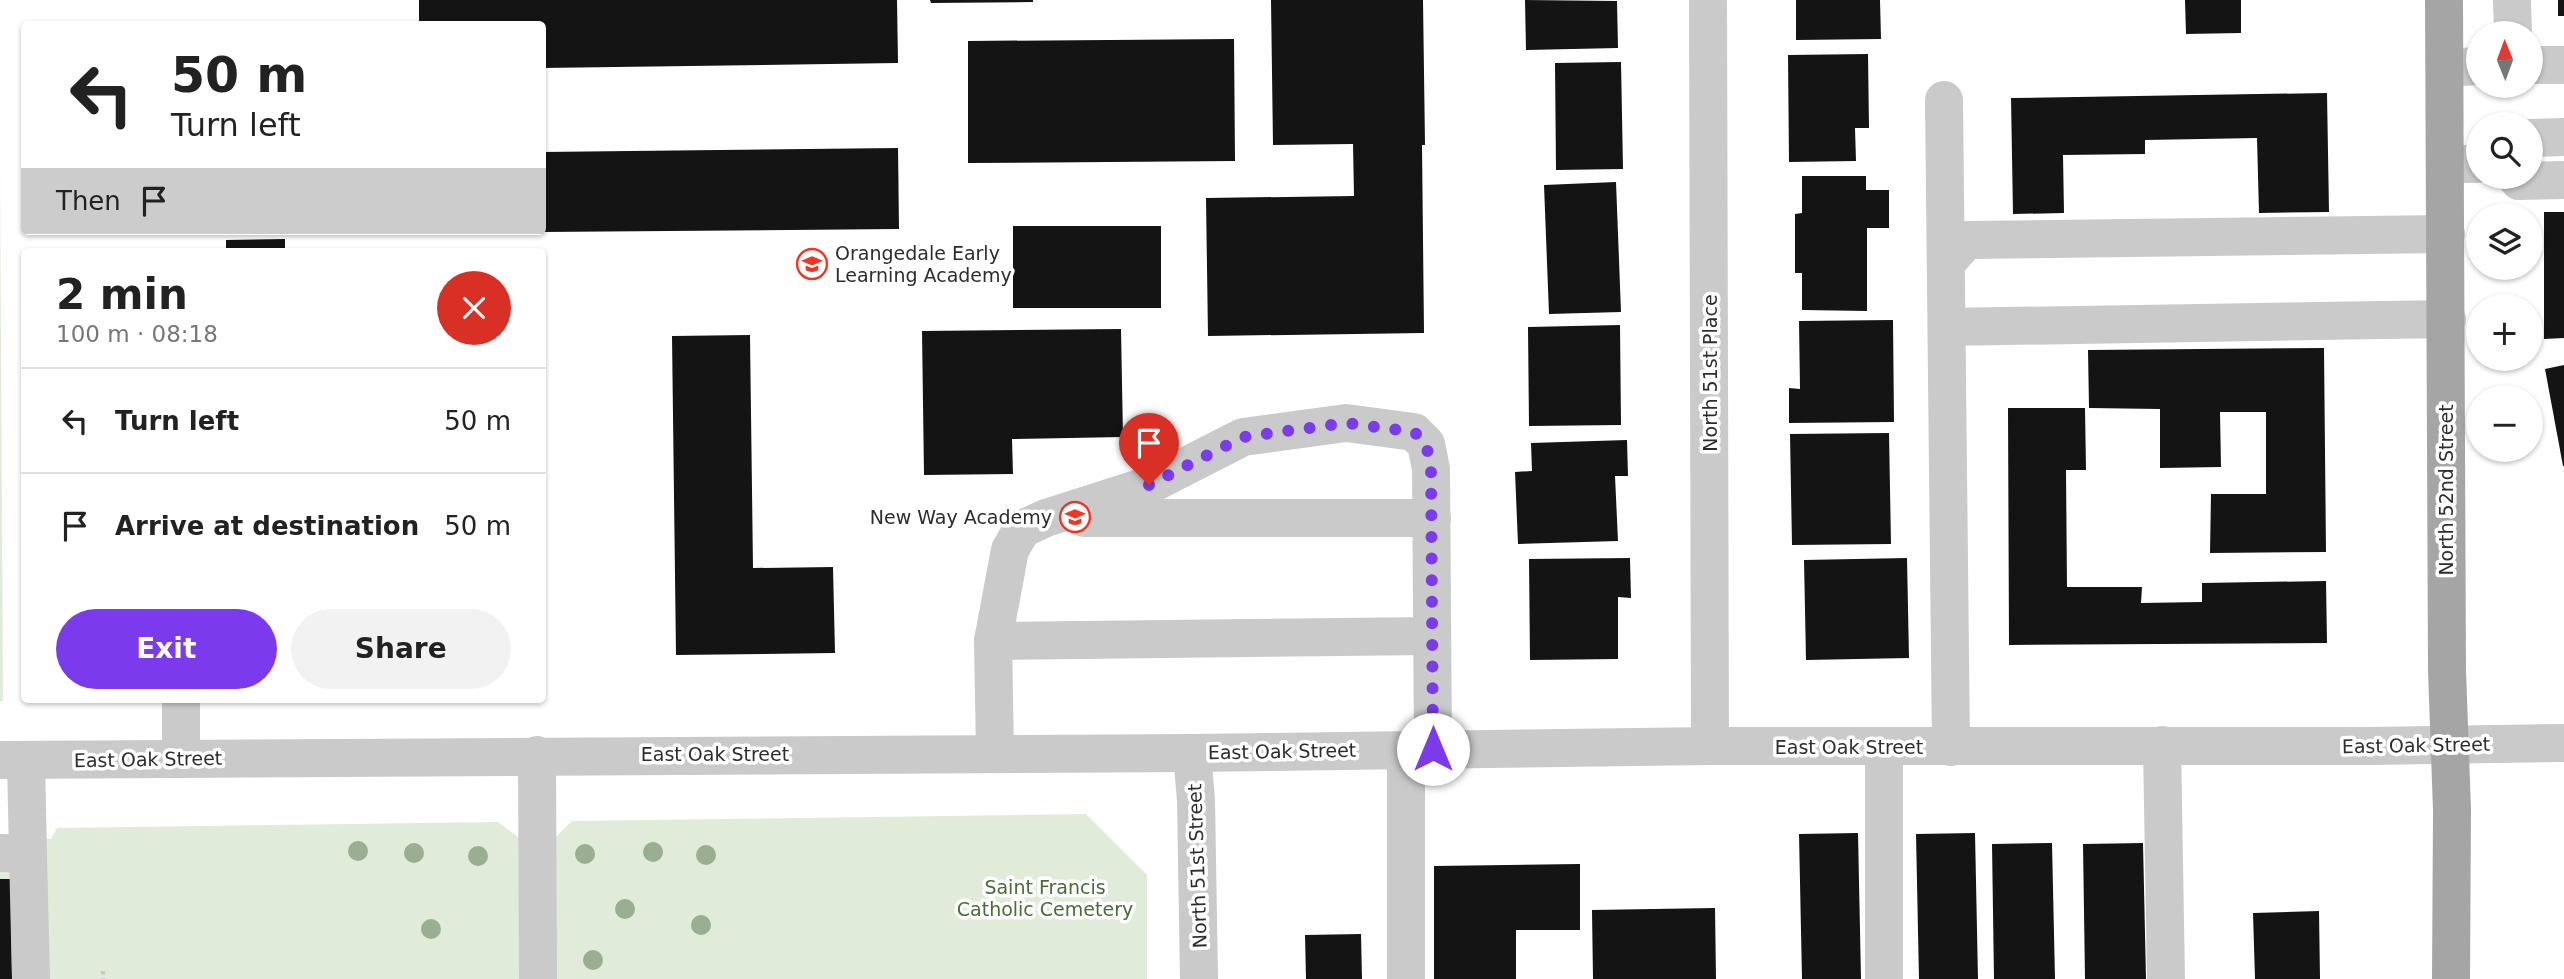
<!DOCTYPE html>
<meta charset="utf-8">
<style>
:root{--surface:#fff;--page:#f2f2f2;--text:#222;--muted:#767676;--line:#e0e0e0;--accent:#7c3aed}
body{margin:0;font-family:"DejaVu Sans",sans-serif;background:var(--page);color:var(--text);height:100vh;display:flex;flex-direction:column;font-size:26px;white-space:nowrap}
*{box-sizing:border-box;margin:0}
p{font-size:23px;color:var(--muted)}
.icon{flex:none;width:38px;height:38px;fill:none;stroke:currentColor;stroke-width:2;stroke-linecap:round;stroke-linejoin:round}
.map{position:relative;flex:1;overflow:hidden}
.side{position:absolute;left:21px;top:248px;width:525px;height:455px;display:flex;flex-direction:column;background:var(--surface);border-radius:7px;box-shadow:0 2px 5px #0004}
.side>*{flex:none}
.hud{position:absolute;left:21px;top:21px;width:525px;height:214px;border-radius:7px;box-shadow:0 2px 5px #0004;background:#fff;color:var(--text);overflow:hidden}
.needle{width:46px;rotate:359deg}
.controls{position:absolute;left:2466px;top:21px;display:grid;gap:14px}
.controls a{display:grid;place-items:center;width:77px;height:77px;border-radius:50%;background:var(--surface);box-shadow:0 2px 5px #0004;font-size:35px}
.pin{position:absolute;display:grid;place-items:center;width:60px;height:60px;color:#fff;margin:-72px -30px;border-radius:50% 50% 50% 0;rotate:-45deg;box-shadow:0 0 7px #0007}
.pin .icon{rotate:45deg}
.me{position:absolute;width:77px;margin:-38px;rotate:0deg;stroke-linejoin:round;filter:drop-shadow(0 0 5px #0008)}
.turn{display:flex;align-items:center;gap:24px;height:147px;padding:0 35px;font-size:32px}
.turn .icon{width:91px;height:91px;stroke-width:2.5}
.turn b{display:block;font-size:49px;line-height:60px}
.then{display:flex;align-items:center;height:66px;padding:0 35px;background:#0003;gap:14px;font-size:26px}
.round{display:grid;place-items:center;flex:none;width:74px;height:74px;border-radius:37px;background:var(--page)}
.head{display:flex;align-items:center;justify-content:space-between;height:119px;padding:0 35px}
h1{font-size:42px;font-weight:700;line-height:52px}
.primary-button{display:flex;gap:14px;margin-top:auto;padding:14px 35px}
.primary-button a{flex:1;height:80px;border-radius:42px;background:var(--accent);color:#fff;font-size:28px;font-weight:700;line-height:80px;text-align:center}
.primary-button a+a{background:var(--page);color:var(--text)}
ul{padding:0;list-style:none}
li{display:flex;align-items:center;gap:21px;height:105px;padding:0 35px;border-top:2px solid var(--line)}
li div{flex:1}
li b{display:block;font-size:26px}
li em{font-style:normal}
.map>svg:first-child{display:block}
.green{fill:#e0ecd9}
.building{fill:#141414}
.lines{fill:none;stroke-linecap:round;stroke-linejoin:round}
.path{stroke:#cacaca;stroke-width:4.5;stroke-dasharray:3.5 3.5;stroke-linecap:butt}
.minor{stroke:#cacaca;stroke-width:38}
.major{stroke:#a5a5a5;stroke-width:38}
.tree{fill:#9aae91}
.route{stroke:#7c3aed;stroke-width:12;stroke-dasharray:0 21.6}
.labels{text-anchor:middle;stroke-width:7;stroke-linejoin:round;paint-order:stroke}
.poi-label{font-size:19px;fill:#2d2d2d;stroke:#fff;text-anchor:start}
.street-label{font-size:19px;fill:#2d2d2d;stroke:#fff}
.park-label{font-size:19px;fill:#476c37;stroke:#fff}
</style>
<div class="map">
<svg width="2564" height="979" viewBox="0 0 2564 979">
<rect width="100%" height="100%" fill="#fff"/>
<g class="green">
<path d="M0,163L3,701H0Z"/>
<path d="M1086,814L1147,875V979H0V839H51L57,828L498,822L518,837L555,838L572,821Z"/>
</g>
<g class="building">
<path d="M419,0H897L898,63L542,68V24H419Z"/>
<path d="M930,0H1033V2L931,3Z"/>
<path d="M1271,0H1423L1425,145H1422L1424,333L1208,336L1206,198L1354,196L1353,144L1273,145Z"/>
<path d="M1525,0L1617,1L1618,48L1526,50Z"/>
<path d="M1796,0H1880L1881,39L1796,40Z"/>
<path d="M2185,0H2241V33L2186,34Z"/>
<rect x="2558" y="0" width="6" height="16"/>
<path d="M1234,39L1235,161L968,163V41Z"/>
<path d="M1868,54L1869,128H1855L1856,161L1789,162L1788,55Z"/>
<path d="M1621,62L1623,169L1556,170L1555,63Z"/>
<path d="M2327,93L2329,212L2259,213L2257,138L2145,140V154L2063,155L2064,213L2013,214L2011,98Z"/>
<path d="M898,148L899,229L542,232V152Z"/>
<path d="M1802,176H1866V190H1889V228H1867V311L1802,310V273H1795V214L1802,213Z"/>
<path d="M1616,182L1621,312L1549,314L1544,185Z"/>
<path d="M2544,212H2564V338L2544,339Z"/>
<rect x="1013" y="226" width="148" height="82"/>
<path d="M285,239V252H226V240Z"/>
<path d="M1893,320L1894,422L1789,423V388L1800,389L1799,321Z"/>
<path d="M1620,325L1621,425L1529,426L1528,327Z"/>
<path d="M1121,329L1123,437L1012,439L1013,474L924,475L922,331Z"/>
<path d="M750,335L753,568L833,567L835,653L676,655L672,336Z"/>
<path d="M2324,348L2326,552L2210,553L2211,494H2266V412H2220L2221,467L2160,468V409L2089,408L2088,350Z"/>
<path d="M2564,365V466H2563L2545,369Z"/>
<path d="M2008,408H2085L2086,470H2066L2067,587H2142L2141,603L2202,602V583L2326,581L2327,643L2009,645Z"/>
<path d="M1889,433L1891,544L1792,545L1790,434Z"/>
<path d="M1627,440L1628,476H1615L1618,541L1518,544L1515,472L1532,471L1531,443Z"/>
<path d="M1630,558L1631,598L1618,597V659L1530,660L1529,559Z"/>
<path d="M1907,558L1909,658L1806,660L1804,560Z"/>
<path d="M1858,833L1861,979H1802L1799,834Z"/>
<path d="M1975,833L1978,979H1919L1916,834Z"/>
<path d="M2052,843L2055,979H1994L1992,844Z"/>
<path d="M2143,843L2146,979H2085L2083,844Z"/>
<path d="M1580,864V930H1516V979H1434V866Z"/>
<path d="M0,879H11L12,979H0Z"/>
<path d="M1715,908L1716,979H1593L1592,910Z"/>
<path d="M2319,911L2320,979H2255L2253,913Z"/>
<path d="M1361,934L1362,979H1306L1305,935Z"/>
</g>
<g class="lines">
<path class="path" d="M103,971V979"/>
<g class="minor">
<path d="M1708,0L1710,746"/>
<path d="M2512,0L2513,33"/>
<path d="M2530,65H2564"/>
<path d="M2445,68L2478,66"/>
<path d="M1944,100L1951,747"/>
<path d="M2530,138L2564,137"/>
<path d="M2445,164H2478"/>
<path d="M2516,177L2519,181L2564,180"/>
<path d="M1946,263L1967,240L2446,234"/>
<path d="M1947,327L2447,319"/>
<path d="M1084,518H1432"/>
<path d="M993,641L1432,636"/>
<path d="M2162,745L2166,979"/>
<path d="M1884,747V979"/>
<path d="M1406,750V979"/>
<path d="M995,753L993,641L1010,550L1022,529L1046,518L1149,485L1243,437L1346,423L1414,432L1426,444L1431,469L1433,749"/>
<path d="M1192,753L1196,800L1199,979"/>
<path d="M537,755L538,979"/>
<path d="M181,759V700"/>
<path d="M0,760L1192,753L1710,746H2369L2564,743"/>
<path d="M26,760L28,854"/>
<path d="M0,853L28,854L31,979"/>
</g>
<path class="major" d="M2444,0L2447,670L2452,810L2451,979"/>
</g>
<g class="tree">
<circle cx="358" cy="851" r="10"/>
<circle cx="653" cy="852" r="10"/>
<circle cx="414" cy="853" r="10"/>
<circle cx="585" cy="854" r="10"/>
<circle cx="706" cy="855" r="10"/>
<circle cx="478" cy="856" r="10"/>
<circle cx="625" cy="909" r="10"/>
<circle cx="701" cy="925" r="10"/>
<circle cx="431" cy="929" r="10"/>
<circle cx="593" cy="960" r="10"/>
</g>
<g class="lines">
<path class="route" d="M1149,485L1243,437L1346,423L1414,432L1426,443L1431,469L1433,749"/>
</g>
<defs>
<g id="school-ring" transform="scale(1.575)"><circle r="9.5" fill="#fff" stroke="#f23421" stroke-width="1.5"/><path d="M0-5L7-2L0 1L-7-2ZM-4 1L0 2.5L4 1V4Q0 6-4 4Z" fill="#f23421"/></g>
</defs>
<g fill-rule="evenodd">
<use href="#school-ring" x="812" y="264"/>
<use href="#school-ring" x="1075" y="517"/>
</g>
<g class="labels">
<g class="poi-label">
<text x="835" y="260">Orangedale Early<tspan x="835" dy="22">Learning Academy</tspan></text>
<text x="1052" y="524" text-anchor="end">New Way Academy</text>
</g>
<g class="street-label">
<text transform="translate(1710 373) rotate(-90)" y="7">North 51st Place</text>
<text transform="translate(2446 490) rotate(-90)" y="7">North 52nd Street</text>
<text transform="translate(2416 745) rotate(-1)" y="7">East Oak Street</text>
<text x="1849" y="754">East Oak Street</text>
<text transform="translate(1282 751) rotate(-1)" y="7">East Oak Street</text>
<text x="715" y="761">East Oak Street</text>
<text transform="translate(148 759) rotate(-1)" y="7">East Oak Street</text>
<text transform="translate(1197 866) rotate(-92)" y="7">North 51st Street</text>
</g>
<g class="park-label">
<text x="1045" y="894">Saint Francis<tspan x="1045" dy="22">Catholic Cemetery</tspan></text>
</g>
</g>
</svg>
<div class="controls">
<a><svg class="needle" viewBox="-14 -14 28 28"><path d="M0-13l5 13h-10z" fill="#e53935"/><path d="M0 13l5-13h-10z" fill="#767676"/></svg></a>
<a><svg class="icon" aria-label="search" viewBox="0 0 24 24"><circle cx="10" cy="10" r="6"/><path d="M15 15l6 6"/></svg></a>
<a><svg class="icon" aria-label="layers" viewBox="0 0 24 24"><path d="M12 4l9 5-9 5-9-5zM3 14l9 5 9-5"/></svg></a>
<a>+</a>
<a>−</a>
</div>
<div class="pin" style="left:1149px;top:485px;background:#d93025"><svg class="icon" aria-label="arrive" viewBox="0 0 24 24"><path d="M6 21V4h12l-3 4 3 4H6"/></svg></div>
<svg class="me" style="left:1433px;top:749px" viewBox="-20 -20 40 40"><circle r="19" fill="#fff"/><path d="M0-13L10 11 0 6-10 11z" fill="#7c3aed"/></svg>
<div class="hud">
<div class="turn"><svg class="icon" aria-label="left" viewBox="0 0 24 24"><path d="M17 20v-9H6M10 6l-5 5 5 5"/></svg><div><b>50 m</b>Turn left</div></div>
<div class="then">Then<svg class="icon" aria-label="arrive" viewBox="0 0 24 24"><path d="M6 21V4h12l-3 4 3 4H6"/></svg></div>
</div>
<section class="side">
<div class="head"><div><h1>2 min</h1><p>100 m · 08:18</p></div><a class="round" style="background:#d93025;color:#fff"><svg class="icon" aria-label="close" viewBox="0 0 24 24"><path d="M6 6l12 12M18 6L6 18"/></svg></a></div>
<ul>
<li><svg class="icon" aria-label="left" viewBox="0 0 24 24"><path d="M17 20v-9H6M10 6l-5 5 5 5"/></svg><div><b>Turn left</b></div><em>50 m</em></li>
<li><svg class="icon" aria-label="arrive" viewBox="0 0 24 24"><path d="M6 21V4h12l-3 4 3 4H6"/></svg><div><b>Arrive at destination</b></div><em>50 m</em></li>
</ul>
<div class="primary-button"><a>Exit</a><a>Share</a></div>
</section>
</div>
